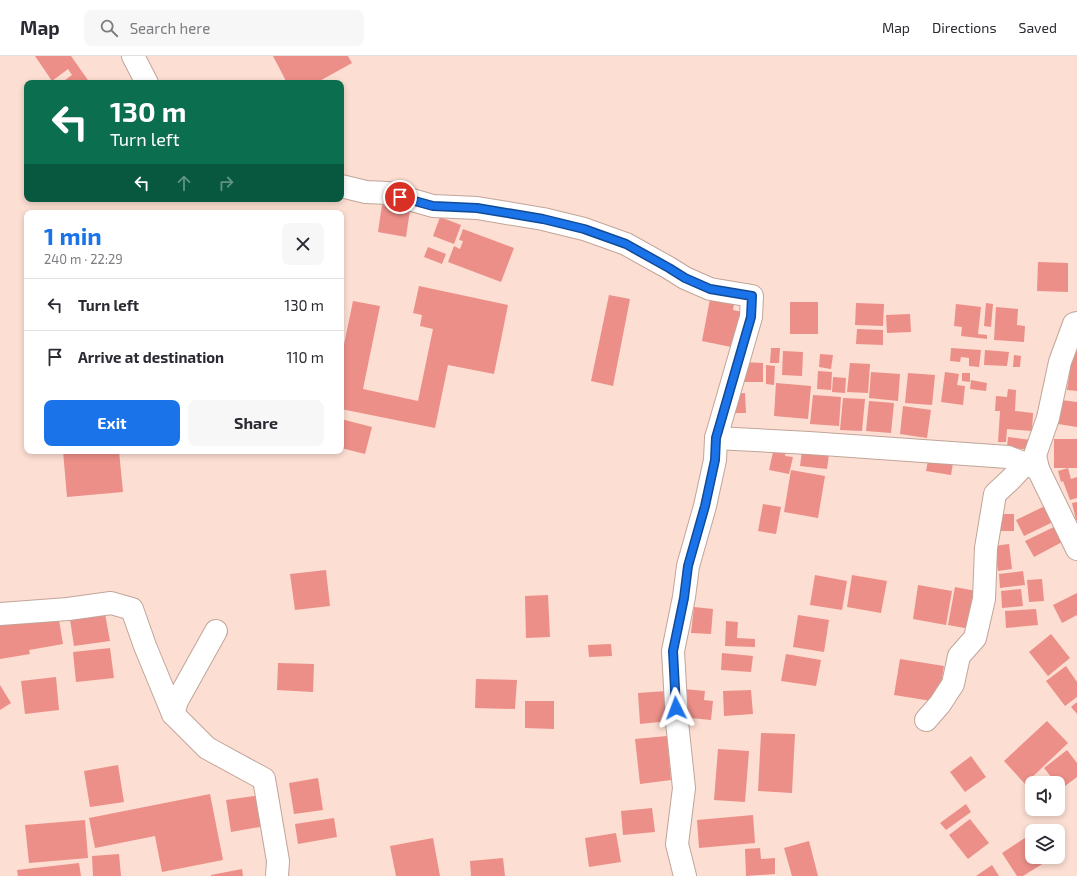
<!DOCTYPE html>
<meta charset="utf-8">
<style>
:root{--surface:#fff;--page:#f7f7f7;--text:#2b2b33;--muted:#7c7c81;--line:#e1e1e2;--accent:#1a73e8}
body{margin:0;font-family:"Exo 2",sans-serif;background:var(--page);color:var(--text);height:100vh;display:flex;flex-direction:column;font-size:15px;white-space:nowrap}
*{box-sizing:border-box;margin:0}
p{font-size:13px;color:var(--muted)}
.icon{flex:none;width:22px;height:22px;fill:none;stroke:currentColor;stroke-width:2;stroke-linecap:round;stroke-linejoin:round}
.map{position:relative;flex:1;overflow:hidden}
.side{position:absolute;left:24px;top:154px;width:320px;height:244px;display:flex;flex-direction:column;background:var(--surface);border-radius:8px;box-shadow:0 2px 6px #0003}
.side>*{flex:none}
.top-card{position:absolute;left:24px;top:24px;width:320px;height:122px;border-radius:8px;box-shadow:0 2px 6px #0003;background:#0b6e4f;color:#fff;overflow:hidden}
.tools{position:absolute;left:1025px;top:720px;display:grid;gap:8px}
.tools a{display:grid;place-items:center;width:40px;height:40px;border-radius:8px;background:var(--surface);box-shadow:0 2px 6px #0003;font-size:20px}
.pin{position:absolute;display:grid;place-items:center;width:34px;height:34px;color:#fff;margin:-17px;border:2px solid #fff;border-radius:50%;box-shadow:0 1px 4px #0007}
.me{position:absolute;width:44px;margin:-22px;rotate:357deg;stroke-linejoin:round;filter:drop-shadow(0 0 3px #0008)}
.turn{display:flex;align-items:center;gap:14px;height:84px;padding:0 20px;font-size:18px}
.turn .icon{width:52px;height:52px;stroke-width:2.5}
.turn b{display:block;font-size:28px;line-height:34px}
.lanes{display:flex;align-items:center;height:38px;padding:0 20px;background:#0003;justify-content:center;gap:20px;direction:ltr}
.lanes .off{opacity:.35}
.round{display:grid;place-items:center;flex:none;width:42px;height:42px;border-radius:8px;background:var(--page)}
.overview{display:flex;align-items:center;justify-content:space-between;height:68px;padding:0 20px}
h1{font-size:24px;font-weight:700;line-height:30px;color:var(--accent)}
.primary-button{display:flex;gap:8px;margin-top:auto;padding:8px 20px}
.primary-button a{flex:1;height:46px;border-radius:8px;background:var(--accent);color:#fff;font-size:16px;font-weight:700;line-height:46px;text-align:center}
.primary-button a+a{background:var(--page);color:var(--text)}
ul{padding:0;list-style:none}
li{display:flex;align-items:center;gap:12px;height:52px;padding:0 20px;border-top:1px solid var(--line)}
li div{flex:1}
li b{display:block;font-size:15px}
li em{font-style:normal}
header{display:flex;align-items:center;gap:24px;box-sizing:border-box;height:56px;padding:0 20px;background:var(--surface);border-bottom:1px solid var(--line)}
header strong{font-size:19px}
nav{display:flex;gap:22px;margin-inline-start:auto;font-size:14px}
.search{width:280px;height:36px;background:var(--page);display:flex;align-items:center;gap:10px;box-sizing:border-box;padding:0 14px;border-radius:8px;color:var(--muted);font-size:15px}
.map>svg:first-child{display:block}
.building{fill:#ec8f88}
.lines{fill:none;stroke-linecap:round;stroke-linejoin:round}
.minor-casing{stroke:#c1a599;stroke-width:24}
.minor{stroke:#fff;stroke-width:22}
.route-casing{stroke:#114b97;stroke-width:10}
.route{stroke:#1a73e8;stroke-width:7}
</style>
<header>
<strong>Map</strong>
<div class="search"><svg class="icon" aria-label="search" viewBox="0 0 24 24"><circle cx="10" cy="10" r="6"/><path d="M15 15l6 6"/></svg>Search here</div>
<nav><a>Map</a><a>Directions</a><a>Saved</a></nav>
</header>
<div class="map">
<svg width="1077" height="820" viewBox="0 0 1077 820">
<rect width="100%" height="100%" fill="#fcded2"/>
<g class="building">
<path d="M35,0H71L90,27H61L72,19L68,13L52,25Z"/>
<path d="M273,0H348L352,7L316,27H287Z"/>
<path d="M382,149L410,154L406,181L378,176Z"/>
<path d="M440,161L461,169L454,188L433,180Z"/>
<path d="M463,173L514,192L501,226L448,206L454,190L460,193L463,185L459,184Z"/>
<path d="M428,191L446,198L442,208L424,201Z"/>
<path d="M1038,206L1068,207V236L1037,235Z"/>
<path d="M419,230L508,249L494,318L448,309L435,372L341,353V303L353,245L380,250L363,333L418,345L433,273L420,270L422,259L413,257Z"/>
<path d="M609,239L630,243L613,330L591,325Z"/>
<path d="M710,243L734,248L733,254L743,256L736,292L702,285Z"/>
<rect x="790" y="246" width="28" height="32"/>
<path d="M856,247L884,248L883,270L855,269Z"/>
<path d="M986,247L993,248L991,271L984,270Z"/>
<path d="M956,248L981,251L978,278L987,279V283L961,280L962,271L954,270Z"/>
<path d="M996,251L1018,253L1017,269L1025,270L1024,286L994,284Z"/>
<path d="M910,258L911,276L887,277L886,259Z"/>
<path d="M857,273L883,274V289L856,288Z"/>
<path d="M1075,281H1077V335L1067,334Z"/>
<path d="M771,292H780L779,307H770Z"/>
<path d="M951,292L981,294L979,311L969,310V302L961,301L960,306L950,305Z"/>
<path d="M985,294L1009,296L1007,310L984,309Z"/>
<path d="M783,295L803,296L802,320L782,319Z"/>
<path d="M820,298L833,299L831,313L819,311Z"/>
<path d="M1014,299L1021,300L1020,311H1013Z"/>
<path d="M742,306L763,307V326H742Z"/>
<path d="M850,307L870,308L868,337L847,336Z"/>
<path d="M766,309L775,310L774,329L766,328Z"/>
<path d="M818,315L832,316L831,334L817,333Z"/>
<path d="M871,316L900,318L898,345L869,342Z"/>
<path d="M945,316L959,318L957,329L965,330L963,349L941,346Z"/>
<path d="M908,317L935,319L932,349L905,347Z"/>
<path d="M962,317H970V326L962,325Z"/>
<path d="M833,321L846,322L845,337L832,336Z"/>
<path d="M971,324L987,327L986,335L970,333Z"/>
<path d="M776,327L811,330L808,363L774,360Z"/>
<path d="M1008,333L1016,334L1015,355L1033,357L1032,375L1007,373L1006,386H998L1000,355H995L996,340L1007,341Z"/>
<path d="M745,337L746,357H734L733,338Z"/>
<path d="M813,339L841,341L839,370L810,368Z"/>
<path d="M843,342L865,343L862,375L840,374Z"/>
<path d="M1061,344L1077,346V371L1058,368Z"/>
<path d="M869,345L894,347L891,377L866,375Z"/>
<path d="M903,350L931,354L927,382L900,378Z"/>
<path d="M341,363L372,371L365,398L341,392Z"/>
<path d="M1008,381L1031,384L1030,394L1007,391Z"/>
<rect x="1054" y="383" width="23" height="29"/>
<path d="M775,387L787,390L785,400L793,401L789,418L769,414Z"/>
<path d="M803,387L830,391L827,413L800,410Z"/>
<path d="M63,395H119L123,436L67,441Z"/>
<path d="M928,404L953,407L951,419L926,415Z"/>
<path d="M1068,412L1071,423L1077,421V442L1070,444L1063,425L1061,426L1058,415Z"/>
<path d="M791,414L825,420L818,462L784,456Z"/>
<path d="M1077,446V464H1076L1072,447Z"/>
<path d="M763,448L781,451L776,478L758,475Z"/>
<path d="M1045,450L1053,466L1024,480L1016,464Z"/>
<rect x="999" y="458" width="15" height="17"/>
<path d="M1056,470L1064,485L1034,501L1025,485Z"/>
<path d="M1009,488L1012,513L998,515L994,490Z"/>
<path d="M326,514L330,550L295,554L290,518Z"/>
<path d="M1023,515L1025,529L1000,532L999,518Z"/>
<path d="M815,519L847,525L842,554L810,549Z"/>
<path d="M852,519L887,525L881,557L847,551Z"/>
<path d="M1042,523L1044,545L1029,546L1027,524Z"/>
<path d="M918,529L952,535L946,569L913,563Z"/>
<path d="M955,531L976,535L970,573L948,569Z"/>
<path d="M1021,533L1023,550L1002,552L1001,535Z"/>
<path d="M1077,537V559L1062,567L1053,549Z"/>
<path d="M548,539L550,581L526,582L525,540Z"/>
<path d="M694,551L713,553L711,578L691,577Z"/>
<path d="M104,552L110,585L74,590L69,557Z"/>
<path d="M1036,553L1038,569L1006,572L1005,555Z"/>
<path d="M58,558L63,588L29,594L30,598L0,603V567Z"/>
<path d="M798,559L829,564L824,596L793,591Z"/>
<path d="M726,565L738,566L737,582L755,583V591L725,590Z"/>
<path d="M1051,578L1070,602L1048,620L1029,596Z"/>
<path d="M611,588L612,600L589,601L588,589Z"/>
<path d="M110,592L114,622L76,626L73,596Z"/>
<path d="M722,597L753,600L751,616L721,614Z"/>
<path d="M786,598L821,604L816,630L781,625Z"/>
<path d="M900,603L944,610L938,646L894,639Z"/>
<path d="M278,607L314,608L313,636L277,634Z"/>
<path d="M1066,610L1077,626V641L1065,650L1046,625Z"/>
<path d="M56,621L59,654L25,658L21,625Z"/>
<path d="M476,623L517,624L515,653L475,652Z"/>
<path d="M0,629L11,647L0,654Z"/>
<path d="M684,633L705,635L704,644L713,645L711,664L681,661Z"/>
<path d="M751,634L753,658L724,660L723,635Z"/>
<path d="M667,635L669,665L640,668L638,637Z"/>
<path d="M525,645H554V673L525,672Z"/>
<path d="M1077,646V658L1071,651Z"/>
<path d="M1047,665L1068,687L1025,728L1004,705Z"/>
<path d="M761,677L795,678L792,737L758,735Z"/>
<path d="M667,680L671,724L640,728L635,683Z"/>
<path d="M718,693L749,695L745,746L714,744Z"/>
<path d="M1067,694L1077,707V721L1061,733L1058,730V727H1056L1044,712Z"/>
<path d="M971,700L986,721L965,736L950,716Z"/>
<path d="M118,709L124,746L90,751L84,715Z"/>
<path d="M318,722L323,754L294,758L289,727Z"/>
<path d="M210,738L223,804L162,816L155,780L95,792L89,762Z"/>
<path d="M261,739L265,770L231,776L226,744Z"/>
<path d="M966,748L971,756L946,774L940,767Z"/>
<path d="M652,752L655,776L623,779L621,755Z"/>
<path d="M753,759L755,787L699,792L697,764Z"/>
<path d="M334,762L337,781L298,788L295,768Z"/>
<path d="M970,763L989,787L968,803L949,779Z"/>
<path d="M85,764L88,802L29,807L25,769Z"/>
<path d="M616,777L621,806L589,811L585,782Z"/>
<path d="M1031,778L1032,780V801H1045L1047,805L1023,820H1017L1002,797Z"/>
<path d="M433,782L440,820H396L390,790Z"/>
<path d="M809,785L818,820H792L784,792Z"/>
<path d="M760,792L761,803L775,802V818L746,820L745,793Z"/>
<path d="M119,798L121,820H93L92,800Z"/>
<path d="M503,802L505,820H471L470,805Z"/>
<path d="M79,807L81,820H18L17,814Z"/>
<path d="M992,809L999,820H976Z"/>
<path d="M242,813L243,820H211V819Z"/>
</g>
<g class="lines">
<g class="minor-casing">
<g id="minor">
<path d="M133,0L147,27"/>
<path d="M341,130L366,136L388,137L433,150L477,152L543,163L584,173L626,188L669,212L685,222L710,233L752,240L751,261L716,382L715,404L705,450L688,510L684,541L673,595L677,666L684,732L677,788L685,820"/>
<path d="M716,382L809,387L1008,401L1038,413L1077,493"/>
<path d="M1038,413L1035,399L1048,362L1060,306L1074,268L1077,267"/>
<path d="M0,558L68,553L111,547L132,553L145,590L173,658L207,692L264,723L278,805L277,820"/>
<path d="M173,658L177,645L216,575"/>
<path d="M926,664L940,648L953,628L959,600L975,582L984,543L986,492L995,438L1010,424L1025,408"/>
</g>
</g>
<use href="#minor" class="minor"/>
</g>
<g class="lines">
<g class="route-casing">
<path id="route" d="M400,141L433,150L477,152L543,163L584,173L626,188L669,212L685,222L710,233L752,240L751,261L716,382L715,404L705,450L688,510L684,542L673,595L676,652"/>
</g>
<use href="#route" class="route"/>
</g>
</svg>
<div class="tools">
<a><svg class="icon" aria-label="sound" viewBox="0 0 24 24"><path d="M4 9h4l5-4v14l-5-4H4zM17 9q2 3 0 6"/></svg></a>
<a><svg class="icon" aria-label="layers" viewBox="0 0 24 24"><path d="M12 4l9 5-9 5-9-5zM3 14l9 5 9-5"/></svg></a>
</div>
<div class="pin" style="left:400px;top:141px;background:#d93025"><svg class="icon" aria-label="arrive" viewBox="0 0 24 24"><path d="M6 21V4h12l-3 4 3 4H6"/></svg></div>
<svg class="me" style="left:676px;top:652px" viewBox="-20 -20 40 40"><path d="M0-17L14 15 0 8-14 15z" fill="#1a73e8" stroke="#fff" stroke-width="4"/></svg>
<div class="top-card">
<div class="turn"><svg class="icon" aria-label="left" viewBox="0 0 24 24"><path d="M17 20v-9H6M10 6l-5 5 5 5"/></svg><div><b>130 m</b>Turn left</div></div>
<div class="lanes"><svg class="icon" aria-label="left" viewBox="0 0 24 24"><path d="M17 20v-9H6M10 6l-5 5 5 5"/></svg><svg class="icon off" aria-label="ahead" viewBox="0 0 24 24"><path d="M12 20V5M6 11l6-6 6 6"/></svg><svg class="icon off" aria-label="right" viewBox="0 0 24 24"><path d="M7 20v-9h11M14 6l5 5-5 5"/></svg></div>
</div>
<section class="side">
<div class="overview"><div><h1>1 min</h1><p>240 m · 22:29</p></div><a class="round"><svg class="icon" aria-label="close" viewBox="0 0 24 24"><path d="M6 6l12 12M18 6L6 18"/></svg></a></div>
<ul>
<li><svg class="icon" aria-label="left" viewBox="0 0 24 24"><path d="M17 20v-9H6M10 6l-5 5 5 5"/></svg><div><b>Turn left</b></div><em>130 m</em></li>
<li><svg class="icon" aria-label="arrive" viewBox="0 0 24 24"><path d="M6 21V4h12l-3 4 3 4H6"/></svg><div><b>Arrive at destination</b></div><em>110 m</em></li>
</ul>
<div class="primary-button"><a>Exit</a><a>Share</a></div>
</section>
</div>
